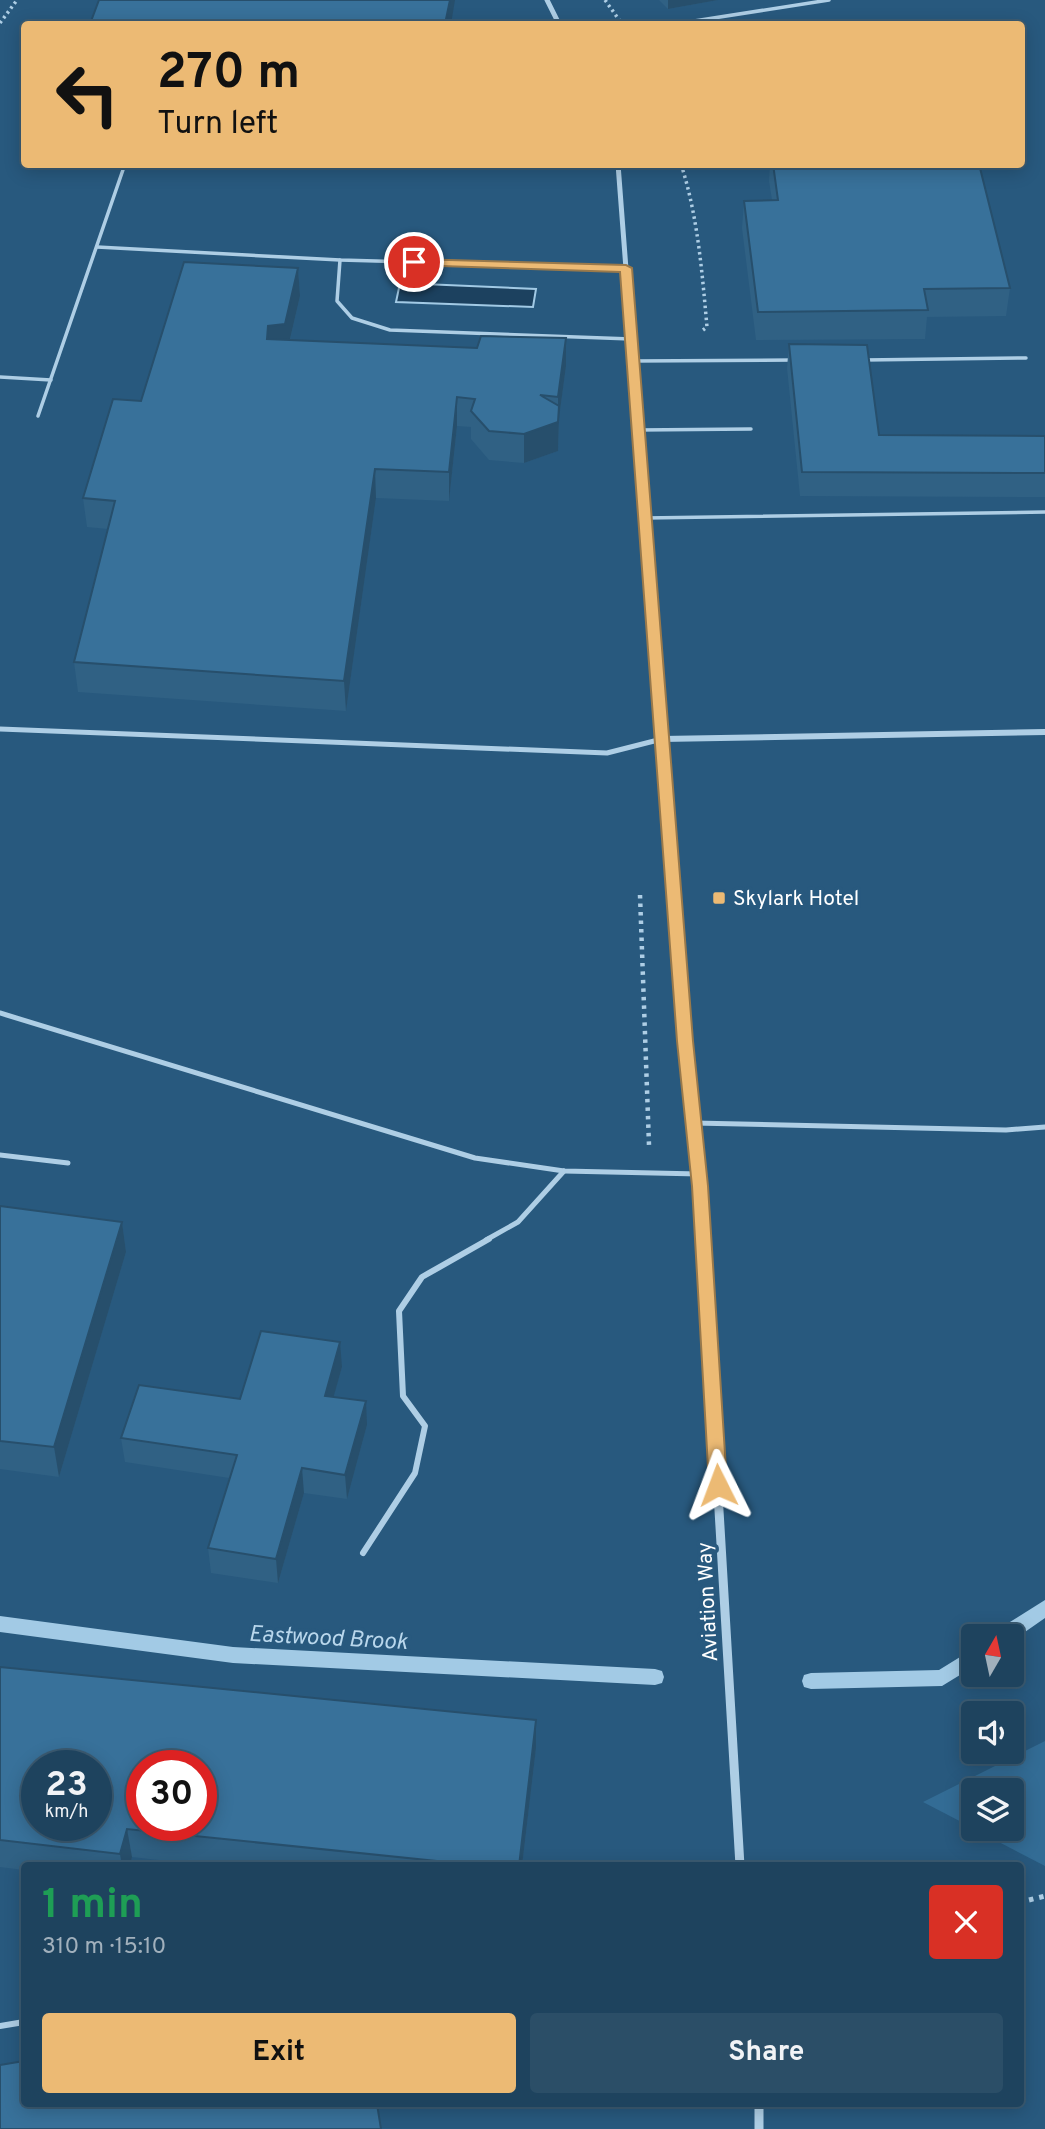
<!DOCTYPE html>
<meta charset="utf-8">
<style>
:root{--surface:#1e435e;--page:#2b4e67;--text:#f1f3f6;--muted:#a1b0bc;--line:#3c5c73;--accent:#ecba74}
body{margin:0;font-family:Overpass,sans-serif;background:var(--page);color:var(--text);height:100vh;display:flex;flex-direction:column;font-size:26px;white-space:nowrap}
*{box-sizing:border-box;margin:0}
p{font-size:23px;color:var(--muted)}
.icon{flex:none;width:38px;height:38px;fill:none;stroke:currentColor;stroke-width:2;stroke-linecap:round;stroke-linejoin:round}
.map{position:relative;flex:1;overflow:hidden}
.panel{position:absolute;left:21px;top:1862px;width:1003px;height:245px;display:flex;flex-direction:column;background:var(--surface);border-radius:7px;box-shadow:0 4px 18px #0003,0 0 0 2px var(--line)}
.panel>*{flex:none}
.guide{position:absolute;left:21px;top:21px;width:1004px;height:147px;border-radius:7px;box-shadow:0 4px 18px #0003,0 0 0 2px var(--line);background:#ecba74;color:#111;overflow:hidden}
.needle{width:46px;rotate:9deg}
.fabs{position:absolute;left:961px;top:1624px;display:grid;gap:14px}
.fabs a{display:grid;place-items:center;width:63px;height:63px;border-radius:7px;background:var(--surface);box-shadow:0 4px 18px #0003,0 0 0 2px var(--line);font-size:35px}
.speed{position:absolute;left:21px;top:1750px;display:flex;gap:14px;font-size:35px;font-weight:700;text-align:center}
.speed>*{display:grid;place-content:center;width:91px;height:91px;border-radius:50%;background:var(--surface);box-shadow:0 4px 18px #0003,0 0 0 2px var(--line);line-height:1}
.speed small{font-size:18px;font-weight:400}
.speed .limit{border:10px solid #d22;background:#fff;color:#111}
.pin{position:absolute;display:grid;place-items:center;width:60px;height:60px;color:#fff;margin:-30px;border:4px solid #fff;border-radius:50%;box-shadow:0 2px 7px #0007}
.me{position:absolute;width:77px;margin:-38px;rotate:357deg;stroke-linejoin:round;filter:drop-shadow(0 0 5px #0008)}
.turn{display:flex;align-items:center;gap:24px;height:147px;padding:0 21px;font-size:32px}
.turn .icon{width:91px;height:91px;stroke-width:2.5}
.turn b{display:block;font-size:49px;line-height:60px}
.round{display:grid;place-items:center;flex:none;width:74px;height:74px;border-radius:7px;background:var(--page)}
.head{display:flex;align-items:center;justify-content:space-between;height:119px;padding:0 21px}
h1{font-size:42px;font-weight:700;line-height:52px;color:#1e9e55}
.cta{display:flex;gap:14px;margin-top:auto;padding:14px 21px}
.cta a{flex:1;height:80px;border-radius:7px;background:var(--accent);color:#111;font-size:28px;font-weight:700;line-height:80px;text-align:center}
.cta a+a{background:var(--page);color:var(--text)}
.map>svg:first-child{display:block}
.green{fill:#336c95}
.water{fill:#1c415f;stroke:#a2cae5;stroke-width:2}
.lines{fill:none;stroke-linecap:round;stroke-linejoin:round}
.stream{fill:#a2cae5;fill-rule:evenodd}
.path-far2{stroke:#aecee5;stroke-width:3.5;stroke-dasharray:2.5 3.5;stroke-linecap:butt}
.path-far1{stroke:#aecee5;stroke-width:4.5;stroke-dasharray:3.5 5;stroke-linecap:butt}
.path{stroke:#aecee5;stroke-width:5;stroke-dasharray:4.5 6;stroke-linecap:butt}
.lane-far2{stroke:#aecee5;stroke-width:3.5}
.lane-far1{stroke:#aecee5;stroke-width:5}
.lane{stroke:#aecee5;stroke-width:6}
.street-far2{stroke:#aecee5;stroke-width:5}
.street-far1{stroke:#aecee5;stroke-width:6}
.street{stroke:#aecee5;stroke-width:9}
.wall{fill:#306184}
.shaded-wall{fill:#274f6c}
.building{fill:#38719a;stroke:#274f6c;stroke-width:2;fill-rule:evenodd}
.route{fill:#ecba74;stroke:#99794b;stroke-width:2}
.poi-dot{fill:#ecba74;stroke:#28597e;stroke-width:2.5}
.labels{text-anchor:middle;stroke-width:7;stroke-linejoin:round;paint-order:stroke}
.poi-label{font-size:21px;fill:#fff;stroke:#28597e;text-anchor:start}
.street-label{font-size:21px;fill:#fff;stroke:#28597e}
.water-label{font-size:23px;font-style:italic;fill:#b9d7ec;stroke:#28597e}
</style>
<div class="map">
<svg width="1045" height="2129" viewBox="0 0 1045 2129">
<rect width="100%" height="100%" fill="#28597e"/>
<path class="green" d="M1045,1741V1866L974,1829H1012V1790H973V1828L923,1802Z"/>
<path class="water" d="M400,283L536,289L533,307L396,302Z"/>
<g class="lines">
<g class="stream">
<path d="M1045,1600V1618L1012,1641V1636H995L997,1630Z"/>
<path d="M0,1616L233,1647L655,1669L662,1671L664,1677L662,1683L655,1685L233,1663L0,1632Z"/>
<path d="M973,1649V1667L942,1686L811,1689L804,1687L802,1681L804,1675L811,1673L939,1670Z"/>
</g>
<g class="path-far2">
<path d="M605,0L622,24"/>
<path d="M0,23L17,0"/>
<path d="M681,164C698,217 702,272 707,327L703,330"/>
</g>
<path class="path-far1" d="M640,895L649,1145"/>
<path class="path" d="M1029,1900L1045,1896"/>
<g class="lane-far2">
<path d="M675,24L829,0"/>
<path d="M97,247L340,260L626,268"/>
<path d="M340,260L337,301L352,318L390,330L631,339"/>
<path d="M864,360L1026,358"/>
<path d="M633,361L794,360"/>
<path d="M0,377L51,380"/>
<path d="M38,416L125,164"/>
<path d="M638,430L751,429"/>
<path d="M645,518L1045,512"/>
</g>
<g class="lane-far1">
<path d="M0,729L607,753L662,739"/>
<path d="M0,1013L475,1158L564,1171L699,1174"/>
<path d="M694,1123L1006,1130L1045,1127"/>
<path d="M0,1155L68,1163"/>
<path d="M486,1240L518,1222L564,1171"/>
</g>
<g class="lane">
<path d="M363,1553L415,1473L425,1426L403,1396L399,1311L422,1277L489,1239"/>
<path d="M0,2026L24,2022"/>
</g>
<g class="street-far2">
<path d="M547,0L559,24"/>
<path d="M618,164L647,545"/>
</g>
<g class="street-far1">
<path d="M647,543L685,1041L703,1240"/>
<path d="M662,739L1045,732"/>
</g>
<g class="street">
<path d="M703,1239L740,1866"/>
<path d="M759,2104V2129"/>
</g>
</g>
<g class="wall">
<path d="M659,0H718L668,9Z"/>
<path d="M770,164H979L1010,288L1006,316L927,317L925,339L756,340L742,228L744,201L772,200L769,181Z"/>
<path d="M298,268L300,296L290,340L477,348L566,338V366L559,418L558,451L524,463L489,460L471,439V427L457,426L449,501L376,498L346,711L78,692L74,662L108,529L87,527L83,498L141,401Z"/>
<path d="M789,344L879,435L1045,436V497L800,496L787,368Z"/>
<path d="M0,1206L122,1222L126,1252L59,1477L0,1469Z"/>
<path d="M342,1367L333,1397L367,1425L347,1499L304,1493L278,1583L211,1573L208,1548L229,1478L125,1462L121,1438Z"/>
<path d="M0,1667L536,1748L522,1866H213L132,1857L130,1866H24V1870L0,1867Z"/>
</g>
<g class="shaded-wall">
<path d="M450,0H455L451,24H445Z"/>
<path d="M668,0H718L668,9Z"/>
<path d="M298,268L300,296L287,352L267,339L268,326Z"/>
<path d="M566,338V366L559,418L558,451L524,463V434L558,422V397Z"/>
<path d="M457,397V426L449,501V472Z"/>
<path d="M375,469L376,498L346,711L344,681Z"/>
<path d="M122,1222L126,1252L59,1477L54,1447Z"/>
<path d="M340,1342L342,1367L327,1420L325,1396Z"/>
<path d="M366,1401L367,1425L347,1499L345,1475Z"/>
<path d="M302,1468L304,1493L278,1583L276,1559Z"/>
<path d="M536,1720V1748L522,1866H519Z"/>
<path d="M127,1829L132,1857L130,1866H122L120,1854Z"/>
</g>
<g class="building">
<path d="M99,0H450L445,24H90Z"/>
<path d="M773,164H979L1010,288L924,289L928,310L758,312L744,201L778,200Z"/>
<path d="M184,262L298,268L285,324L268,326L267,339L477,348L481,336L566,338L558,397L540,395L559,406L558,422L524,434L489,431L471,411L475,399L457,397L449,472L375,469L344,681L74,662L115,501L83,498L113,399L141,401Z"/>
<path d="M789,344L867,345L879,435L1045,436V473L802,472Z"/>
<path d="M0,1206L122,1222L54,1447L0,1441Z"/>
<path d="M261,1331L340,1342L325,1396L366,1401L345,1475L302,1468L276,1559L208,1548L237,1455L121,1438L139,1385L240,1399Z"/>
<path d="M0,1667L536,1720L519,1866H485L127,1829L120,1854L0,1840ZM37,1766H96V1825H37ZM142,1766H201V1825H142Z"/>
<path d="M24,2061V2104H377L381,2129H0V2065Z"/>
</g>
<path class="route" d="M414,259L626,265L632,268L693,1041L708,1186L727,1485L724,1490L718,1493L711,1490L709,1485L692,1186L677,1041L620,272L410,265L408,262Z"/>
<rect class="poi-dot" x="712" y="891" width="14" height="14" rx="3.5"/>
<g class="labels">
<g class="poi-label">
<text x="733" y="905">Skylark Hotel</text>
</g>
<g class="street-label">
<text transform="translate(707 1602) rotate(-93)" y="7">Aviation Way</text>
</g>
<g class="water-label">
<text transform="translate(328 1637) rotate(3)" y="8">Eastwood Brook</text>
</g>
</g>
</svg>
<div class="fabs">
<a><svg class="needle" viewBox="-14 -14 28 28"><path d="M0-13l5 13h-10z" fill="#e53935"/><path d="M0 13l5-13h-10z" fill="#a1b0bc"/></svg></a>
<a><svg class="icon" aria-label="sound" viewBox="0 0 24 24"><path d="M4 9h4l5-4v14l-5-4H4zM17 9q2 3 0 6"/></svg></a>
<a><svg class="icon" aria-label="layers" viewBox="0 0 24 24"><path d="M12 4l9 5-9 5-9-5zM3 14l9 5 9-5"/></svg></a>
</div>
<div class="speed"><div>23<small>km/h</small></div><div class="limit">30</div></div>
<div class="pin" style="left:414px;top:262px;background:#d93025"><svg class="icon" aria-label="arrive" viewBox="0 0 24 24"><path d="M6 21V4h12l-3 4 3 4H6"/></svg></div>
<svg class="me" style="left:718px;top:1485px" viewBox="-20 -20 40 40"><path d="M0-17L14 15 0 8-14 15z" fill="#ecba74" stroke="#fff" stroke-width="4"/></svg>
<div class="guide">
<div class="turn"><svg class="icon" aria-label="left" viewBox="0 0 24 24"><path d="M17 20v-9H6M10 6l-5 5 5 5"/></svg><div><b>270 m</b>Turn left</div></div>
</div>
<section class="panel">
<div class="head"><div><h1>1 min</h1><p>310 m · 15:10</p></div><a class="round" style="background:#d93025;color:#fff"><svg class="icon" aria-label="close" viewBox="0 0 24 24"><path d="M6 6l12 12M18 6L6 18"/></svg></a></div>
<div class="cta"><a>Exit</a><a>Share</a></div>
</section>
</div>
